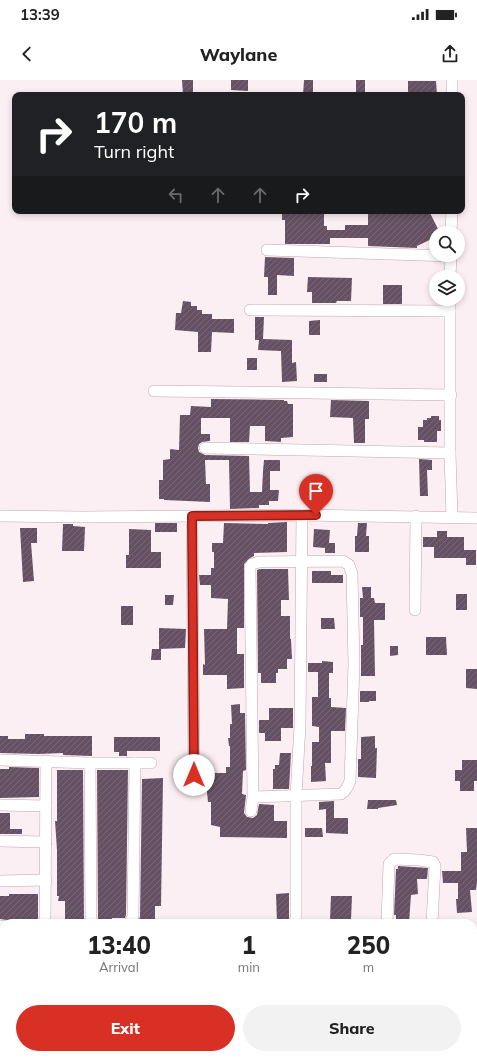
<!DOCTYPE html>
<style>
:root{--surface:#fff;--page:#f2f2f2;--text:#222;--muted:#767676;--accent:#d93025}
body{margin:0;font-family:Mulish,sans-serif;background:var(--page);color:var(--text);height:100vh;display:flex;flex-direction:column;font-size:15px;white-space:nowrap}
*{box-sizing:border-box;margin:0}
p{font-size:13px;color:var(--muted)}
.icon{flex:none;width:22px;height:22px;fill:none;stroke:currentColor;stroke-width:2;stroke-linecap:round;stroke-linejoin:round}
.map{position:relative;flex:1;overflow:hidden}
.details{position:absolute;left:0px;top:839px;width:477px;height:140px;display:flex;flex-direction:column;background:var(--surface);border-radius:12px 12px 0 0;box-shadow:0 2px 6px #0003}
.details>*{flex:none}
.top-card{position:absolute;left:12px;top:12px;width:453px;height:122px;border-radius:8px;box-shadow:0 2px 6px #0003;background:#202124;color:#fff;overflow:hidden}
.controls{position:absolute;left:429px;top:146px;display:grid;gap:8px}
.controls a{display:grid;place-items:center;width:36px;height:36px;border-radius:50%;background:var(--surface);box-shadow:0 2px 6px #0003;font-size:20px}
.pin{position:absolute;display:grid;place-items:center;width:34px;height:34px;color:#fff;margin:-41px -17px;border-radius:50% 50% 50% 0;rotate:-45deg;box-shadow:0 0 4px #0007}
.pin .icon{rotate:45deg}
.me{position:absolute;width:44px;margin:-22px;rotate:0deg;stroke-linejoin:round;filter:drop-shadow(0 0 3px #0008)}
.turn{display:flex;align-items:center;gap:14px;height:84px;padding:0 16px;font-size:18px}
.turn .icon{width:52px;height:52px;stroke-width:2.5}
.turn b{display:block;font-size:28px;line-height:34px}
.lanes{display:flex;align-items:center;height:38px;padding:0 16px;background:#0003;justify-content:center;gap:20px;direction:ltr}
.lanes .off{opacity:.35}
.eta{display:flex;justify-content:space-evenly;align-items:center;height:68px;text-align:center}
.eta b{font-size:24px;font-weight:800;line-height:28px}
.cta{display:flex;gap:8px;margin-top:auto;padding:8px 16px}
.cta a{flex:1;height:46px;border-radius:24px;background:var(--accent);color:#fff;font-size:16px;font-weight:800;line-height:46px;text-align:center}
.cta a+a{background:var(--page);color:var(--text)}
.status{display:flex;justify-content:space-between;align-items:center;height:28px;padding:0 20px;background:var(--surface);direction:ltr}
.status svg{height:11px;fill:currentColor}
header{display:flex;justify-content:space-between;align-items:center;height:52px;padding:0 16px;background:var(--surface);font-size:18px;font-weight:800}
.map>svg:first-child{display:block}
.building{fill:url(#building-hatch)}
.lines{fill:none;stroke-linecap:round;stroke-linejoin:round}
.minor-casing{stroke:#c2a5b1;stroke-width:12}
.minor{stroke:#fff;stroke-width:11}
.route-casing{stroke:#8d1f18;stroke-width:10}
.route{stroke:#d93025;stroke-width:7}
</style>
<div class="status"><b>13:39</b><svg viewBox="0 0 49 12"><path d="M0 12V9h3v3zM5 12V6h3v6zM10 12V3h3v9zM15 12V0h3v12zM26 1h20v11H26zM47 4h2v5h-2z"/></svg></div>
<header><svg class="icon" aria-label="back" viewBox="0 0 24 24"><path d="M15 5l-7 7 7 7"/></svg>Waylane<svg class="icon" aria-label="share" viewBox="0 0 24 24"><path d="M12 15V3M7 8l5-5 5 5M5 13v7h14v-7"/></svg></header>
<div class="map">
<svg width="477" height="979" viewBox="0 0 477 979">
<defs>
<pattern id="building-hatch" width="6" height="6" patternUnits="userSpaceOnUse"><rect width="6" height="6" fill="#655163"/><path d="M-1 1l2-2M0 6l6-6M5 7l2-2" fill="none" stroke="#776775"/></pattern>
</defs>
<rect width="100%" height="100%" fill="#fceff4"/>
<g class="building">
<path d="M182,0H193V15H183Z"/>
<path d="M231,0H248V11L231,10Z"/>
<path d="M304,0H313V15H303Z"/>
<rect x="356" y="0" width="9" height="12"/>
<path d="M408,1H436L437,15H408Z"/>
<path d="M282,131H324V146H327V150H345V145H368V131H429L440,153H436V157L417,166V168L368,166V158H330V164H285V140H282Z"/>
<path d="M265,177L294,178V196L277,195V215H268V197H264Z"/>
<path d="M308,197L352,198L351,221H337L336,223H312V212H307Z"/>
<rect x="383" y="205" width="19" height="19"/>
<path d="M183,221L191,222V226H197V230H202V234H212V239H234V253L212,252L211,272H198V252L175,250L176,233H181Z"/>
<path d="M255,237H264L263,259L292,260V283L296,282L297,301L282,302L281,271L258,270L259,260H255Z"/>
<path d="M320,240V255H309V241Z"/>
<rect x="247" y="278" width="10" height="12"/>
<rect x="314" y="294" width="13" height="8"/>
<path d="M211,319L284,320V321H287L288,324H293V357L281,358V362L265,361V346H250L249,362H230V338H201V354H210V361L202,362L199,364L198,368L199,372L205,375L249,376L250,412H262L263,391H270V410H279L278,421H269V425H259V428L230,429L229,380H205L206,404H210V422L164,420V419H159V400H163V380L170,379V369L179,370L180,335H190L191,326L211,327Z"/>
<path d="M331,320L369,321V339H365V363H354L353,338L330,337Z"/>
<path d="M431,336H439V340H441V351H437V362H424V360H418V347H423V340H427V338H431Z"/>
<path d="M419,379L432,380V390H427L428,416H420Z"/>
<path d="M264,380H280V391H263Z"/>
<path d="M287,442V472L254,473V476L250,478L244,484V548H237V574H244V608L227,609V595H203V584L205,585L204,549H227L228,519L211,518V505H200L199,495H211V488H214V472H212V463H223L224,443L268,444V443Z"/>
<rect x="155" y="443" width="22" height="9"/>
<path d="M358,443H367L366,456H369V472H355V456H357Z"/>
<path d="M63,444H73V446L85,447L84,471H62Z"/>
<path d="M20,448H37V463H31L34,501L23,502Z"/>
<path d="M129,449L151,450V472H161V488H126V475H129Z"/>
<path d="M314,449L330,450L329,463H335V473H325V468L313,467Z"/>
<path d="M437,451H447V457H464V470H476V485H466V478H434V467H423V457H437Z"/>
<path d="M260,489H288L289,520H281V536H290V559H291L292,579H287V589H278V593H276V603H261V593H258L257,490Z"/>
<path d="M312,491H331V495H343V503H312Z"/>
<path d="M362,507H371V518H374L375,523H385V540H374L375,596H361V565H363V537H360V518H363Z"/>
<rect x="456" y="514" width="11" height="16"/>
<path d="M165,515H174L173,525H165Z"/>
<rect x="121" y="526" width="12" height="19"/>
<path d="M321,538H334L335,549H321Z"/>
<path d="M159,548L186,549L185,568L159,569Z"/>
<path d="M426,557H446L447,575H426Z"/>
<path d="M390,566H398V575L390,576Z"/>
<path d="M152,569H161V580H151Z"/>
<path d="M322,581L333,582V593H329V618H331V627L346,628L345,651H331V683H325L326,701L311,702V686H312V662H319V647L312,646V617H318V592H308V583H322Z"/>
<path d="M466,589H477V609L466,608Z"/>
<path d="M360,611H376V621H369V622H360Z"/>
<path d="M240,624V633H245L246,690L243,691L242,714L246,715L244,733L247,737L253,738L257,735L259,724L274,725V741H287V758L220,757V747L211,745V722H208L205,693H226V687H230V666H229L228,658H230V644H232L231,625Z"/>
<path d="M269,628H293V648H281V661H265V653H259V640H269Z"/>
<path d="M25,654H44V656H92V676L63,675V673L39,674L0,673V656H8V659H25Z"/>
<path d="M375,656V668H377L376,698L358,697V679H361V657Z"/>
<path d="M114,657H160V671H127V676H119V672H114Z"/>
<path d="M280,673H291L289,709H273V689H275V685H279Z"/>
<path d="M462,680H477V701H474V711H460V701H455V690H462Z"/>
<path d="M9,687L39,688V717L0,718V689H9Z"/>
<path d="M57,690H83L84,841L65,840V821H58L59,816H57V770L55,741H57Z"/>
<path d="M97,690H128L126,835L125,838H112V840H98Z"/>
<path d="M163,698L161,826H155V842H138L140,837L142,699Z"/>
<path d="M368,720H396L397,725L378,728V729H367Z"/>
<path d="M334,721V738H348V754L326,753V729L319,730V722Z"/>
<path d="M0,733H10V749H22V754H0Z"/>
<path d="M305,748H322L323,757H305Z"/>
<path d="M466,748H477V802L476,810H470L472,832L457,833L456,819H458V803H443L442,791H461V772H467Z"/>
<path d="M398,786L428,788L427,799H417L418,814L411,815L409,843H396V835H394L396,789H398Z"/>
<path d="M289,813V843H277L276,814Z"/>
<path d="M9,814H38V843H10L7,840L0,839V816H9Z"/>
<path d="M331,816H352L351,840H330Z"/>
</g>
<g class="lines">
<g class="minor-casing">
<g id="minor">
<path d="M452,0V15"/>
<path d="M451,153L452,131"/>
<path d="M267,170L451,176"/>
<path d="M450,197L451,175"/>
<path d="M450,219V373L452,437"/>
<path d="M250,230L450,231"/>
<path d="M154,311L451,315"/>
<path d="M205,368L450,373"/>
<path d="M0,436L81,437L302,435L477,438"/>
<path d="M192,436L194,695"/>
<path d="M415,530L416,436"/>
<path d="M0,680L90,683H151"/>
<path d="M90,683L91,843"/>
<path d="M0,725L46,726"/>
<path d="M251,731L253,717L250,487L252,484L259,482L343,481L349,485L352,494L354,584L350,701C348,707 346,711 341,714L253,717"/>
<path d="M0,761L46,762"/>
<path d="M0,801L46,800"/>
<path d="M45,843L46,681"/>
<path d="M130,843L133,837L135,683"/>
<path d="M296,843V716L300,645L302,435"/>
<path d="M387,843L389,784L394,779L419,780L433,782L435,786L432,843"/>
<path d="M0,846H4"/>
<path d="M0,893H4"/>
<path d="M4,938V979"/>
<path d="M93,975V979"/>
<path d="M341,975V979"/>
<path d="M388,975V979"/>
<path d="M434,975V979"/>
<path d="M48,979V975"/>
<path d="M132,979V975"/>
<path d="M295,979V975"/>
</g>
</g>
<use href="#minor" class="minor"/>
</g>
<g class="lines">
<g class="route-casing">
<path id="route" d="M194,695L192,436L316,435"/>
</g>
<use href="#route" class="route"/>
</g>
</svg>
<div class="controls">
<a><svg class="icon" aria-label="search" viewBox="0 0 24 24"><circle cx="10" cy="10" r="6"/><path d="M15 15l6 6"/></svg></a>
<a><svg class="icon" aria-label="layers" viewBox="0 0 24 24"><path d="M12 4l9 5-9 5-9-5zM3 14l9 5 9-5"/></svg></a>
</div>
<div class="pin" style="left:316px;top:435px;background:#d93025"><svg class="icon" aria-label="arrive" viewBox="0 0 24 24"><path d="M6 21V4h12l-3 4 3 4H6"/></svg></div>
<svg class="me" style="left:194px;top:695px" viewBox="-20 -20 40 40"><circle r="19" fill="#fff"/><path d="M0-13L10 11 0 6-10 11z" fill="#d93025"/></svg>
<div class="top-card">
<div class="turn"><svg class="icon" aria-label="right" viewBox="0 0 24 24"><path d="M7 20v-9h11M14 6l5 5-5 5"/></svg><div><b>170 m</b>Turn right</div></div>
<div class="lanes"><svg class="icon off" aria-label="left" viewBox="0 0 24 24"><path d="M17 20v-9H6M10 6l-5 5 5 5"/></svg><svg class="icon off" aria-label="ahead" viewBox="0 0 24 24"><path d="M12 20V5M6 11l6-6 6 6"/></svg><svg class="icon off" aria-label="ahead" viewBox="0 0 24 24"><path d="M12 20V5M6 11l6-6 6 6"/></svg><svg class="icon" aria-label="right" viewBox="0 0 24 24"><path d="M7 20v-9h11M14 6l5 5-5 5"/></svg></div>
</div>
<section class="details">
<div class="eta">
<div><b>13:40</b><p>Arrival</p></div>
<div><b>1</b><p>min</p></div>
<div><b>250</b><p>m</p></div>
</div>
<div class="cta"><a>Exit</a><a>Share</a></div>
</section>
</div>
